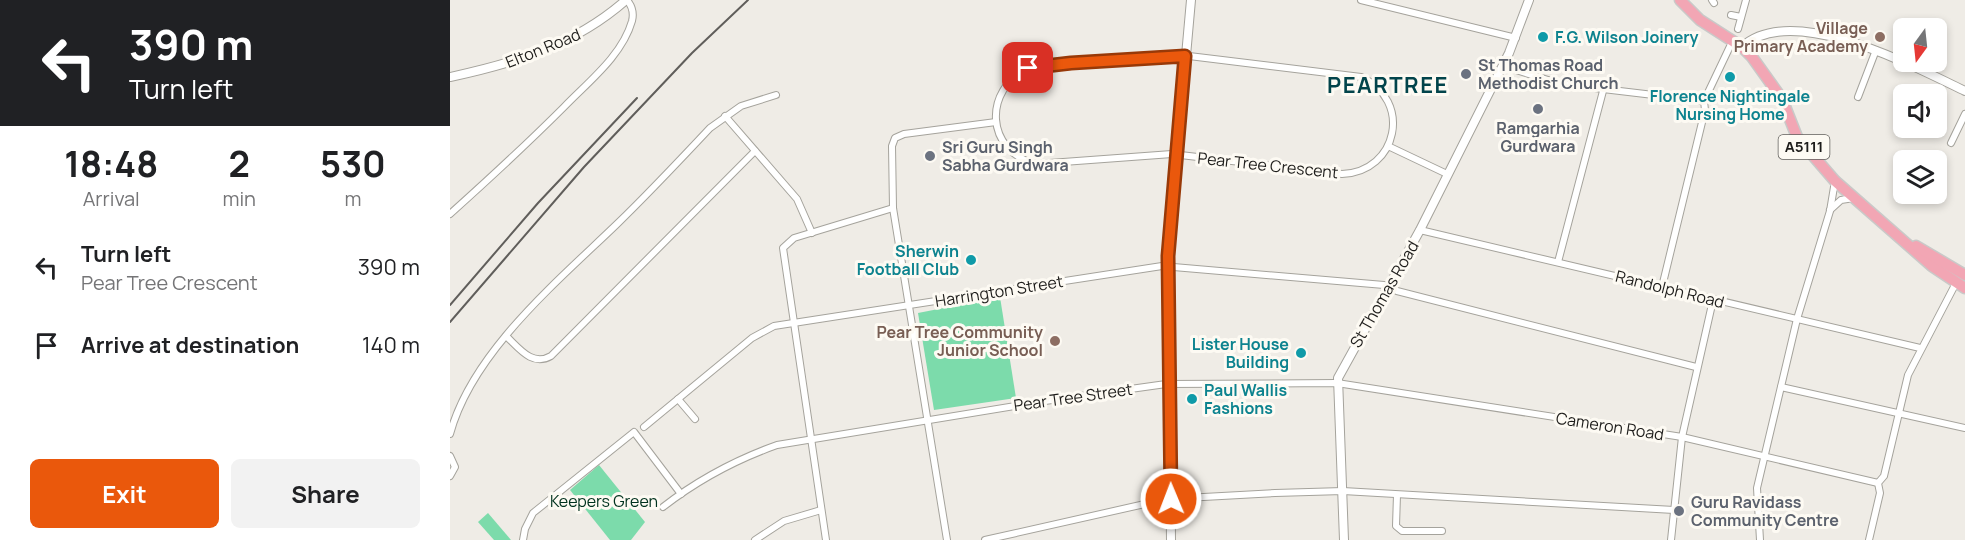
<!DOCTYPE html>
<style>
:root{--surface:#fff;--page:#f2f2f2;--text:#202124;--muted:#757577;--accent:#ea580c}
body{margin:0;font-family:Manrope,sans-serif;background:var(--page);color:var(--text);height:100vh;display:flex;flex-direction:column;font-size:22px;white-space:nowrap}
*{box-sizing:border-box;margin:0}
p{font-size:20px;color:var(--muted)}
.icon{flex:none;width:33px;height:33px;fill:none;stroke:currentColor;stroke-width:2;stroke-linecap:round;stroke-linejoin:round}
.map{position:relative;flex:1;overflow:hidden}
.panel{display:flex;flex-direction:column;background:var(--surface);width:450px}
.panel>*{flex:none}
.top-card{background:#202124;color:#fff;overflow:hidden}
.needle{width:39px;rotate:195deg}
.controls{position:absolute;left:1443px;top:18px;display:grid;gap:12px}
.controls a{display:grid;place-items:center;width:54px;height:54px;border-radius:9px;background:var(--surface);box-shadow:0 3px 9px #0003;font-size:30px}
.pin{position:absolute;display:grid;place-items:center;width:51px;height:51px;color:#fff;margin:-26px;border-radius:12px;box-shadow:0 3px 9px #0006}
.me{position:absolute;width:66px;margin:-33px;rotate:359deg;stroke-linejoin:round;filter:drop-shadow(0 0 4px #0008)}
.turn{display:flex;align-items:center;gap:21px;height:126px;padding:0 30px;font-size:27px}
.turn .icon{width:78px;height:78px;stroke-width:2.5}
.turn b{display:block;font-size:42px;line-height:51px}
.eta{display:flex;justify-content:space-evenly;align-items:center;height:102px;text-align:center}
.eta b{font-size:36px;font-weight:700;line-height:42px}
.action{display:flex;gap:12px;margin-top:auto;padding:12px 30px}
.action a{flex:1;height:69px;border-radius:9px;background:var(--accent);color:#fff;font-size:24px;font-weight:700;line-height:69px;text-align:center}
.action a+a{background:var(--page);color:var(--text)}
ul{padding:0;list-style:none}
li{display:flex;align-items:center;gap:18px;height:78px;padding:0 30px}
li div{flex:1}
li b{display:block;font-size:22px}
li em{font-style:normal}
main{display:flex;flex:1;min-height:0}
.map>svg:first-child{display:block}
.green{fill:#7cdbab}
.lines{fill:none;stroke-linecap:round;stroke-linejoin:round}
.minor-casing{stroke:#a5a39c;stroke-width:8}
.tertiary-casing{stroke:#a5a39c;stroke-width:10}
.trunk-casing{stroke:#c9c9c8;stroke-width:13}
.minor{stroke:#fff;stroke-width:6}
.tertiary{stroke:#fff;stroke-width:8}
.trunk{stroke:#f2a6b4;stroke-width:10}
.rail{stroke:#605e5b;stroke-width:2}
.route-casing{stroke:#983908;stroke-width:15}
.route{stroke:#ea580c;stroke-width:10}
.culture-dot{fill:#0f9aa8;stroke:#fdfaf3;stroke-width:2}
.education-dot{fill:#8d6e63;stroke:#fdfaf3;stroke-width:2}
.worship-dot{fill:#6b7280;stroke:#fdfaf3;stroke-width:2}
.labels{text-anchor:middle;stroke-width:6;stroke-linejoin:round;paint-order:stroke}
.shield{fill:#fdfaf3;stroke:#615f5c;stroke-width:1.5}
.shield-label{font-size:15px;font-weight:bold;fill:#1e1d1b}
.education-label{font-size:16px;font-weight:bold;fill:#785e54;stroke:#fdfaf3;text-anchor:end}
.culture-label{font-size:16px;font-weight:bold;fill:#0d838f;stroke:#fdfaf3;text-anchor:start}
.street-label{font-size:16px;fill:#1e1d1b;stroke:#fdfaf3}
.worship-label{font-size:16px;font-weight:bold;fill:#5b616d;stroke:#fdfaf3;text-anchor:start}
.park-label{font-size:16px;fill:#00321e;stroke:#fdfaf3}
.district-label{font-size:22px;font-weight:bold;letter-spacing:1.5px;fill:#02444b;stroke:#fdfaf3}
</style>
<main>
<section class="panel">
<div class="top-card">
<div class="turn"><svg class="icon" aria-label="left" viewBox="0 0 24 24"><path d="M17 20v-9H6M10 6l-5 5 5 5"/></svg><div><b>390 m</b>Turn left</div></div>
</div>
<div class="eta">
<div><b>18:48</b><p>Arrival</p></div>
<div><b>2</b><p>min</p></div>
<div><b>530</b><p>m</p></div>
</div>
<ul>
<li><svg class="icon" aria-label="left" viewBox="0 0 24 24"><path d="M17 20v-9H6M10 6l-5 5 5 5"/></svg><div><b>Turn left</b><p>Pear Tree Crescent</p></div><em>390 m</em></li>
<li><svg class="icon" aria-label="arrive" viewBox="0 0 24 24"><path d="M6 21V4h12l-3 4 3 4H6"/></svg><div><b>Arrive at destination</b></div><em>140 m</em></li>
</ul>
<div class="action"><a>Exit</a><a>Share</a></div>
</section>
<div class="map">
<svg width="1515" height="540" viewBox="0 0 1515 540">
<rect width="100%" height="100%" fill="#efece6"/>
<g class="green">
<path d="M550,297L566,398L484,410L468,313Z"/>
<path d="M149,465L195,522L181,540H160L120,490Z"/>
<path d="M38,513L61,540H44L28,522Z"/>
</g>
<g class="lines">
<g class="minor-casing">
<g id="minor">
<path d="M911,0L1066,38"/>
<path d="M1262,0L1264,3"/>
<path d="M1281,15L1291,17"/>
<path d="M1288,29L1296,0"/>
<path d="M731,55L911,77C963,100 948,172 892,174L722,154L586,164C535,151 533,90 578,68Z"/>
<path d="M1053,66L1111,84L1254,101"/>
<path d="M1408,97L1426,50"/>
<path d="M275,116L347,199L362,233"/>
<path d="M1501,143L1515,114"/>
<path d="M938,146L997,174"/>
<path d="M1380,210L1391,200L1404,198"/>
<path d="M0,214C39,179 77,144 114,107C138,82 172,56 182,21C184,13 182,6 177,0"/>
<path d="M970,230L1470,348"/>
<path d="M1108,262L1153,91"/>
<path d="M1212,287L1255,110L1254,101L1283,40"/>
<path d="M56,336C69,348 82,367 101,356L305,151"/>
<path d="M1331,387L1515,428"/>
<path d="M228,399L245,419"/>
<path d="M194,427L302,338L324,326L712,266L934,285L947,291L1246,367"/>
<path d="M0,434C22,352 108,281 167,224C199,193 230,160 260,128L291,106L326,95"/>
<path d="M0,456L5,467L0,476"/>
<path d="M947,495L946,526L952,531H992"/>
<path d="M213,507C249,479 285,460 327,445L595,401L716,384L887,383L1232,437L1428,483"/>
<path d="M73,540L75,529L83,513L184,432L231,494"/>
<path d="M305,540L334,521L371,510"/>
<path d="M376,540L333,248L344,238L443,208"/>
<path d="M497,540L443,208L442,146L445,138L454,134L546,122"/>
<path d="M535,540L717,499L825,493L893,491L1224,510"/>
<path d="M1221,540L1232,437L1263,300"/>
<path d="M1310,540L1307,488L1347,319L1380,211L1385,181"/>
<path d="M1419,540L1430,493L1428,483L1434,476L1458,375L1506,283"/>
</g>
</g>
<g class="tertiary-casing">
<g id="tertiary">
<path d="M1292,47C1342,1 1465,67 1515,91"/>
<path d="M0,77C65,63 125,45 176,0"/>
<path d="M721,540L718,256L741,0"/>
<path d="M894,540L888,378L970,230L1059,53L1079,0"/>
</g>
</g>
<g class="trunk-casing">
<g id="trunk">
<path d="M1230,0L1250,20L1292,47L1302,57L1332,99L1347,137L1385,181L1482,266L1515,288"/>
<path d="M1466,246L1515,275"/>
</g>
</g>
<use href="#minor" class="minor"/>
<use href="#tertiary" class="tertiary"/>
<use href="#trunk" class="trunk"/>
<g class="rail">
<path d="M0,305L88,203L187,98"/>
<path d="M0,322L134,167L242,53L298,0"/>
</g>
</g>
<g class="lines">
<g class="route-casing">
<path id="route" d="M578,68L621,63L735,56L718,256L721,499"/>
</g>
<use href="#route" class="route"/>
</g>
<g class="culture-dot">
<circle cx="1093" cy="37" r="6"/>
<circle cx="1280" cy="77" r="6"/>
<circle cx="521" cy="260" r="6"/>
<circle cx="851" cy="353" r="6"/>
<circle cx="742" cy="399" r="6"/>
</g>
<g class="education-dot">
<circle cx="1430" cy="37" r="6"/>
<circle cx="605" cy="341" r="6"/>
</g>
<g class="worship-dot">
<circle cx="1016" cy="74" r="6"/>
<circle cx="1088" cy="109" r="6"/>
<circle cx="480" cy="156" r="6"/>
<circle cx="1229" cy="511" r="6"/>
</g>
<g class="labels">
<rect class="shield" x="1328.5" y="135" width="51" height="24" rx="4.5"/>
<g class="shield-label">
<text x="1354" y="152">A5111</text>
</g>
<g class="education-label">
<text x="1418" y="34">Village<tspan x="1418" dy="18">Primary Academy</tspan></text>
<text x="593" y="338">Pear Tree Community<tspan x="593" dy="18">Junior School</tspan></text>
</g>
<g class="culture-label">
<text x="1105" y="43">F.G. Wilson Joinery</text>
<text x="1280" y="102" text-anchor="middle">Florence Nightingale<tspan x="1280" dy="18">Nursing Home</tspan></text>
<text x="509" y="257" text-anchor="end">Sherwin<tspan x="509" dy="18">Football Club</tspan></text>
<text x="839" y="350" text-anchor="end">Lister House<tspan x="839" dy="18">Building</tspan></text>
<text x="754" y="396">Paul Wallis<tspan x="754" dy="18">Fashions</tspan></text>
</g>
<g class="street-label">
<text transform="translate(93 48) rotate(-22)" y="6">Elton Road</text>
<text transform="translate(818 165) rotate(6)" y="6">Pear Tree Crescent</text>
<text transform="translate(1220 289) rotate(14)" y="6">Randolph Road</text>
<text transform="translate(549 291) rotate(-9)" y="6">Harrington Street</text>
<text transform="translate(934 294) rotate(-60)" y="6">St Thomas Road</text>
<text transform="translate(623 397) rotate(-8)" y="6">Pear Tree Street</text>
<text transform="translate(1160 426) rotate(9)" y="6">Cameron Road</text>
</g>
<g class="worship-label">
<text x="1028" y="71">St Thomas Road<tspan x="1028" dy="18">Methodist Church</tspan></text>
<text x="1088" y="134" text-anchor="middle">Ramgarhia<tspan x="1088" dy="18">Gurdwara</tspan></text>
<text x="492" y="153">Sri Guru Singh<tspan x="492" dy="18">Sabha Gurdwara</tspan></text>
<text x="1241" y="508">Guru Ravidass<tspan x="1241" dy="18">Community Centre</tspan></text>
</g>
<g class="park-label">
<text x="154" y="507">Keepers Green</text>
</g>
<g class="district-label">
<text x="938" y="93">PEARTREE</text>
</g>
</g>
</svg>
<div class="controls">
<a><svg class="needle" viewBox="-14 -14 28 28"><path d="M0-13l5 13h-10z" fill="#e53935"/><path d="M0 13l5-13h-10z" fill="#757577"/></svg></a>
<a><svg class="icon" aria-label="sound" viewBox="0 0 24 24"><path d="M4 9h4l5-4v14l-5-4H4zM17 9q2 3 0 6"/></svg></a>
<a><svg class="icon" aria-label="layers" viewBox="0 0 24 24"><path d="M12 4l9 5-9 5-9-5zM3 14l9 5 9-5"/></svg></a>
</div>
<div class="pin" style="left:578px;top:68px;background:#d93025"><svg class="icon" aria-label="arrive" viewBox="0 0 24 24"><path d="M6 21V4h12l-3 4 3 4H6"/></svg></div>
<svg class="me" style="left:721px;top:499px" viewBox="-20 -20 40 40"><circle r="17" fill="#ea580c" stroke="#fff" stroke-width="3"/><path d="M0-11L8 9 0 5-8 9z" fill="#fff"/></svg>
</div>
</main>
